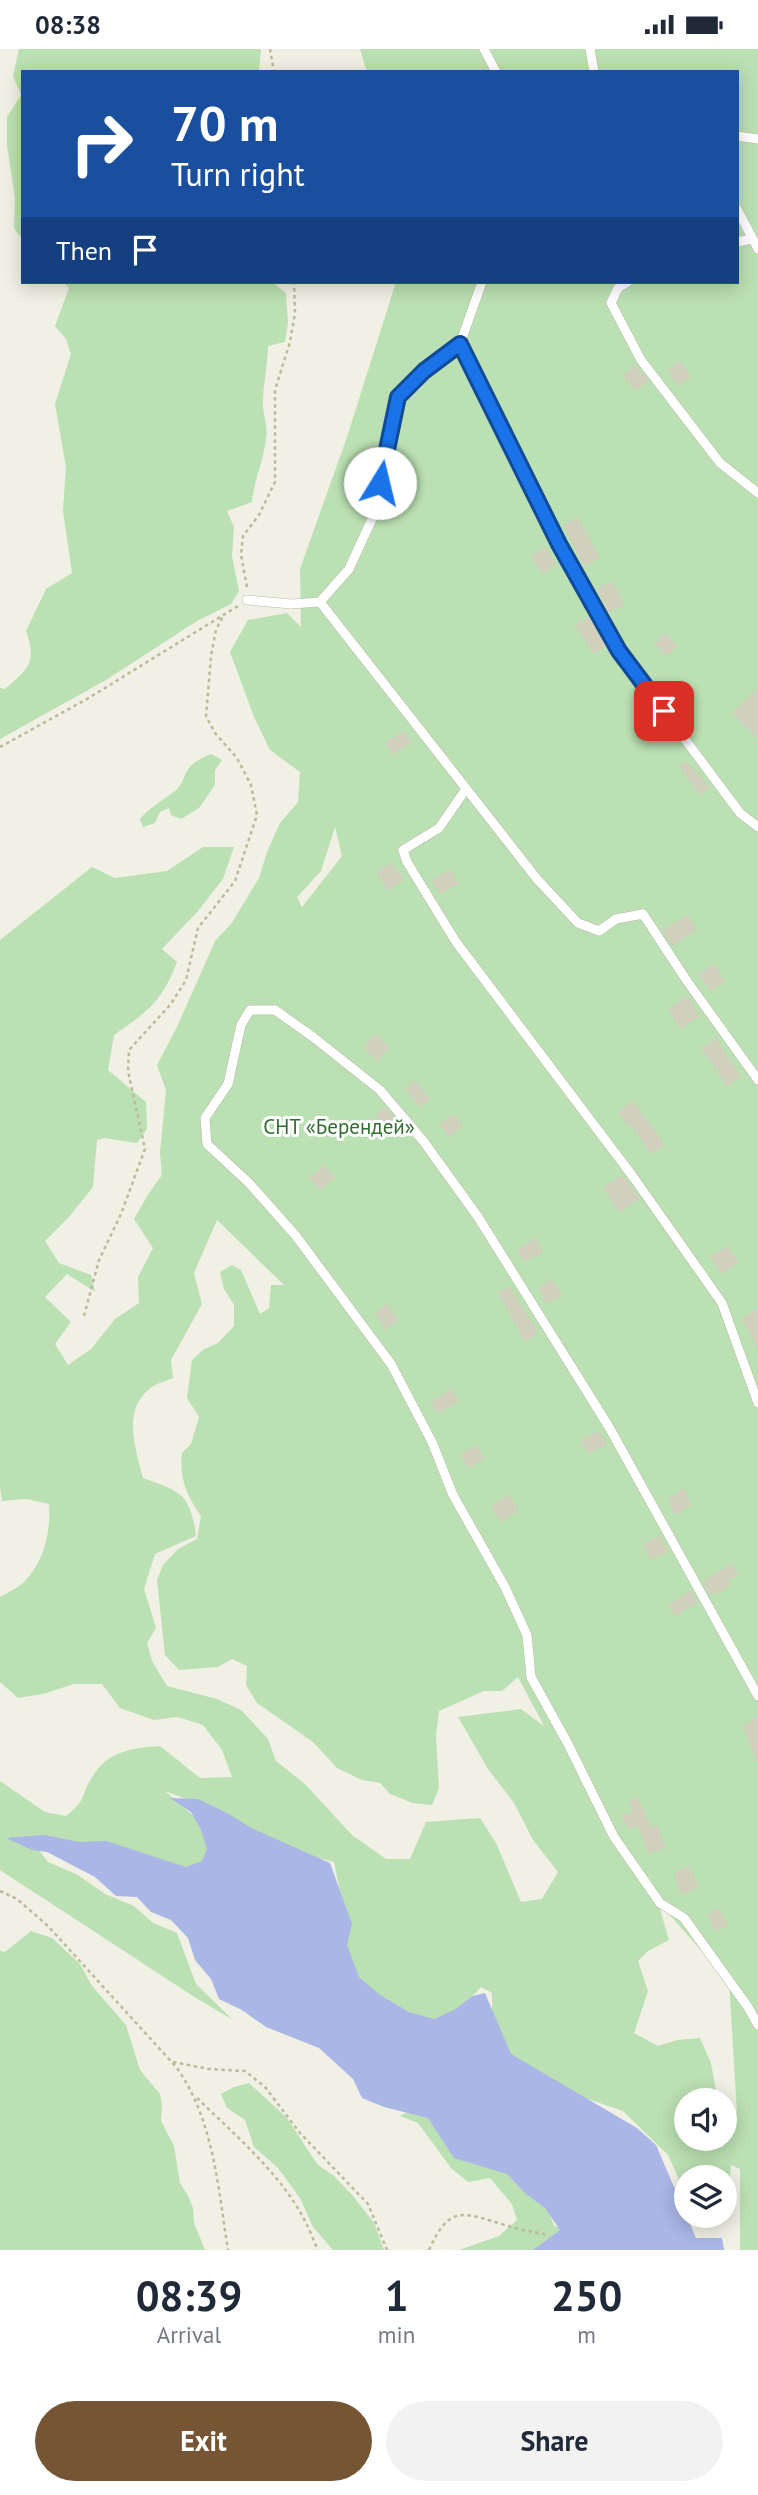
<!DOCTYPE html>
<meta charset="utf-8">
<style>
:root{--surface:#fff;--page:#f2f2f3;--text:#1f2937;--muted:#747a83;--accent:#755533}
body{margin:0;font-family:"PT Sans",sans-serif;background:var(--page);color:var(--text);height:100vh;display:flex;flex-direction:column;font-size:26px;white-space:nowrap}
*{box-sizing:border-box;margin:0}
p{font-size:23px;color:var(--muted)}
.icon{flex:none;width:38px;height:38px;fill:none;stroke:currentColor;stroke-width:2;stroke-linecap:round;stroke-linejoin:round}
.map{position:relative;height:2201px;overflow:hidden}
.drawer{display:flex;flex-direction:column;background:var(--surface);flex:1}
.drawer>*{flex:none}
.guide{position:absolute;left:21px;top:21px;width:718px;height:214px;border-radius:0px;box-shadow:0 4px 18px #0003;background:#1a4fa0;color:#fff;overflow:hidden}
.controls{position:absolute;left:674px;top:2039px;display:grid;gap:14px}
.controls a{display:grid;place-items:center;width:63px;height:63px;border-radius:50%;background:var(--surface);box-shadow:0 4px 18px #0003;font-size:35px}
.pin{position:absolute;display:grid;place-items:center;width:60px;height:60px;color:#fff;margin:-30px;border-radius:14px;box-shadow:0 4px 10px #0006}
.me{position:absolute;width:77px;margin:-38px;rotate:9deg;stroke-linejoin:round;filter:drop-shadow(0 0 5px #0008)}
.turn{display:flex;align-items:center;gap:24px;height:147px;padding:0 35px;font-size:32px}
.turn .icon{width:91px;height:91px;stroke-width:2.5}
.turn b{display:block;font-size:49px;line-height:60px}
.then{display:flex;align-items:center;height:66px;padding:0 35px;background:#0003;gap:14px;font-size:26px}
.eta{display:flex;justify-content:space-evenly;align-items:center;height:119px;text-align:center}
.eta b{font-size:42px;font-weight:800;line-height:49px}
.button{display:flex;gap:14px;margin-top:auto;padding:14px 35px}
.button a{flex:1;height:80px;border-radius:42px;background:var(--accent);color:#fff;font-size:28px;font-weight:800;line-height:80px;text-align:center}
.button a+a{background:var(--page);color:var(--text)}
.status{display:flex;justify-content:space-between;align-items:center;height:49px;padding:0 35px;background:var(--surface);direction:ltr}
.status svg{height:19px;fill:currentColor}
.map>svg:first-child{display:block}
.green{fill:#bbe0b3;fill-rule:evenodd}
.water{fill:#a9b6e6}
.building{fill:#d0d0bc}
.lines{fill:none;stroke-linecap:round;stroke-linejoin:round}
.service-casing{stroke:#babaa9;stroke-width:10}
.path{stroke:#baba9c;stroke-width:2.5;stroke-dasharray:3.5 3.5;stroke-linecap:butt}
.service{stroke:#fff;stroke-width:9}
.route-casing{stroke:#114b97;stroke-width:18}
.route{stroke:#1a73e8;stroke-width:12}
.labels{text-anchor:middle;stroke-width:6;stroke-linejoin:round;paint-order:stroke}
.park-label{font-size:21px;fill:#316c31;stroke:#fff}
</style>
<div class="status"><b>08:38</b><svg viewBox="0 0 49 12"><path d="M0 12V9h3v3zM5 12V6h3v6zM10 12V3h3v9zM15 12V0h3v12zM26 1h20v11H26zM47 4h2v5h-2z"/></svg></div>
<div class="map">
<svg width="758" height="2201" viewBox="0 0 758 2201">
<rect width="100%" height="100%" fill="#f0f0e5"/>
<g class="green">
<path d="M19,0H261L259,23H23V191L14,179L15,149L7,96V68L21,46L13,27Z"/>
<path d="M360,0H758V2201H740V2120L731,2116L726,2171L709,2178L694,2167L724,2166V2128H686V2146L668,2106L623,2062L559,2040L519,2014L492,1987V1944L481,1938L454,1967L424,1972L355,1932L343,1897L346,1871L334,1813L274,1797L199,1755L165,1742L210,1781L217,1801L200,1821L30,1790L48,1813L78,1826L105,1845L134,1857L153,1874L177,1884L196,1935L233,1971L196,1949L0,1821V1732L45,1763L66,1767C88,1750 80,1746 93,1727C108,1702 133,1699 160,1697L200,1729L232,1728L222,1701L203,1676L178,1668L154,1671L120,1659L102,1635H74L43,1645L18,1649L0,1633V1548C7,1544 18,1539 24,1533C44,1513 51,1483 49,1455L26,1450L2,1452L0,1439V891L92,818L115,829L167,822L203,798H234L223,830L198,862L162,900L177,913C162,953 148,962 114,986L108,1021L146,1053L147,1080L137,1094L104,1089L97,1091L93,1138L69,1168L45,1192L59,1214L91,1226L95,1243L67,1225L45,1248L71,1273L55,1295L68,1316L91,1300L115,1270L139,1254L138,1228L153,1199L134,1170L149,1144L162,1126L160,1104L166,1041L157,1016L177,978L215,892L231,875L259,829L267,803L280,774L298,753L300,723L270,701L254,668L230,603L248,571L287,564L301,578L300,520L347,388L396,233H737V23H367ZM335,778L342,807L302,858L297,848L321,822ZM217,1171L284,1236H271L269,1259L260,1265L241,1221L232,1216L220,1223L224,1240L234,1256V1277L218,1294L204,1300L192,1311L187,1349L199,1368L191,1395L182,1404C179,1429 187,1447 201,1467L197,1490L178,1500L163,1516L157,1531L165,1606L179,1621L218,1618L232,1610L247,1617L246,1636L257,1654L313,1693L337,1719L362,1731L380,1734L390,1745L413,1754L432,1756L439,1739L436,1687L439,1662L484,1642H502L518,1628L544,1677L521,1660L458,1668L488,1720L514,1754L533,1791L558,1823L542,1850L521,1853L496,1794L480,1769L426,1773L410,1810H386L352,1786L305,1735L276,1712L268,1690L241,1661L217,1650L167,1637L152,1612L147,1594L156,1579L144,1540L155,1505L196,1487C191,1445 180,1442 143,1429C136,1401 122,1364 148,1341C154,1335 166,1332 173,1329L171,1311L202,1255L194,1224ZM658,1853L729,1932L737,2064L725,2054L724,2090H686V2051H720L717,2048L711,2014L700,1989L677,1991L658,1997L634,1984L648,1942L638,1912L648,1902L669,1891Z"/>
<path d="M63,233H272L286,244L288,274L285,293L268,297C268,315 262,343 263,357C264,369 268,378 266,389C264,411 254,430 252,453L227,462L234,478L232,507L239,542L231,555L197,572L106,631L0,690V639L5,640C29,619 37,614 26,582L46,540L72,524L63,462L66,418L55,355L71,305L66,290L55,277L69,239Z"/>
<path d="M211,705L222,711L215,721V736L199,759L181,770L171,766L169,759L160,763L155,774L143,778L140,770C150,758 164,751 176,741C183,735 183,729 187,722C192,713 202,709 211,705Z"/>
<path d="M31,1882L52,1889L80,1915L92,1937L126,1976L140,2021L160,2045L162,2057L161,2072L174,2097L180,2134L188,2147L193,2159L194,2174L205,2201H0V1902L5,1903Z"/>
<path d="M249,2034L287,2069L317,2115L334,2127L353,2147L374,2174L384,2201H333L313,2178L300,2149L278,2119L254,2098L245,2071L227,2059L221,2045L234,2038Z"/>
<path d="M413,2060L503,2116L547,2156L554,2177L568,2180L547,2201H459L499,2187L517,2171L512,2155L490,2129L468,2133L451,2119L418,2074L400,2067Z"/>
</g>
<path class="water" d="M170,1749L198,1750L229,1765L251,1779L330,1814L352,1875L347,1896L359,1928L380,1946L409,1963L434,1970L454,1961L473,1947L485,1944L511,2005L637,2079L656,2096L696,2189H722L724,2201H533L560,2181L545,2159L525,2144L507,2125L454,2109L428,2069L384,2058L362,2049L353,2030L319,1999L266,1978L242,1961L219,1950L211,1930L195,1911L188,1889L171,1871L151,1863L137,1848L116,1847L95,1828L47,1803L32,1801L6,1789L44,1786L80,1793L106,1792L186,1818L202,1812L207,1800L201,1781L191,1763Z"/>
<g class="building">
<path d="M680,312L691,327L678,337L667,321Z"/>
<path d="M636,316L649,332L635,342L623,326Z"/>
<path d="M578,469L600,509L584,517L563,476Z"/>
<path d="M545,498L556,515L542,526L531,507Z"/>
<path d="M613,532L624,557L608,564L597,540Z"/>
<path d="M589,568L606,597L594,605L575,576Z"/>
<path d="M666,584L677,598L666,607L654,594Z"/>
<path d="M758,639V690L732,664Z"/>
<path d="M404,682L412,694L392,706L385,694Z"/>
<path d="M686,712L710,738L700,746L679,717Z"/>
<path d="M391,813L404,831L389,842L376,824Z"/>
<path d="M451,821L459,835L439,845L431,831Z"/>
<path d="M688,866L697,880L672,897L662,881Z"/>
<path d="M714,915L725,933L710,942L699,926Z"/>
<path d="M687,947L700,967L680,980L668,960Z"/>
<path d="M376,985L390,999L377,1012L363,998Z"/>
<path d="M716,989L741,1028L726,1038L716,1019L701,1000Z"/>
<path d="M415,1031L430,1050L420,1058L405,1040Z"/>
<path d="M633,1052L665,1096L651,1105L631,1076L628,1077L618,1063Z"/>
<path d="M385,1058L398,1073L388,1082L375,1067Z"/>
<path d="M454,1065L463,1077L449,1088L440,1075Z"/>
<path d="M324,1116L335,1128L320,1141L309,1129Z"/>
<path d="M623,1126L640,1150L619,1163L603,1138Z"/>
<path d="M536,1189L543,1204L524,1213L517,1201Z"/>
<path d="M728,1197L739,1214L721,1225L710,1207Z"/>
<path d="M552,1230L562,1247L547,1255L538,1239Z"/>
<path d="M509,1237L538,1283L525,1293L498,1244Z"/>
<path d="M387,1255L399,1271L385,1281L375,1264Z"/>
<path d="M758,1260V1301L742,1269Z"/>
<path d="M452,1339L459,1352L437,1365L431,1353Z"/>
<path d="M599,1382L607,1395L589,1405L580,1391Z"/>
<path d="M477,1396L485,1410L468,1419L461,1405Z"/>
<path d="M684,1439L692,1456L675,1466L668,1450Z"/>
<path d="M509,1446L519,1462L501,1473L491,1457Z"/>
<path d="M660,1487L668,1503L651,1511L643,1495Z"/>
<path d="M731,1515L739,1525L728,1532L731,1536L716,1546L714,1543L710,1546L703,1534L708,1530L707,1529Z"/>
<path d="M691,1541L698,1553L675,1567L669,1555Z"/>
<path d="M758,1668V1712H756L743,1676Z"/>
<path d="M637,1748L652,1779L658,1777L666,1799L648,1805L638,1776L628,1780L621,1767L633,1762L629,1752Z"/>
<path d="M689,1817L699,1839L681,1846L674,1823Z"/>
<path d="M719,1859L728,1877L715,1882L707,1866Z"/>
</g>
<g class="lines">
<g class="service-casing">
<g id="service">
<path d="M484,0L496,23"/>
<path d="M590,0L594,23"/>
<path d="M737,87L758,90"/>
<path d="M737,160L758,200"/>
<path d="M737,193L752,190"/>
<path d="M628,233L618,239L611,254L641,311L720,414L758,444"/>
<path d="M460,295L559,495L619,602L740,764L758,778"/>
<path d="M247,551L291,555L320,553L537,830L578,874L599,882L616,870L643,865L687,932L758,1031"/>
<path d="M320,553L349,520L377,459L384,409L398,348L424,322L460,295L482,233"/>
<path d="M466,740L439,779L403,801L407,813L456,893L634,1129L722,1254L758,1354"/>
<path d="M758,1647L609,1378L478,1168L424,1093L380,1041L313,988L275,961H250L241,976L228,1035L205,1069L207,1095L249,1134L296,1187L391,1315L432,1393L453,1446L505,1538L527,1586L531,1628L568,1695L614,1788L660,1854L684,1869L748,1958L758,1976"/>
</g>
</g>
<g class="path">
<path d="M270,0L274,23"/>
<path d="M247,538L241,506L243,487L259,466L275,433V341L290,293L295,264L294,233"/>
<path d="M0,698L87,650L238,557"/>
<path d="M84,1267L99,1211L121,1165L145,1100L128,1022L129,1001L171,955L186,931L198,879L235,832L257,766L251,736L237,709L215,684L206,667L211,607L216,581L224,565"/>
<path d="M0,1842L17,1850L48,1877L177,2019C214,2072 218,2139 228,2201"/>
<path d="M173,2013L209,2020L245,2022L265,2038L300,2084L368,2155L387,2201"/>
<path d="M197,2049C233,2084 273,2118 299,2161C307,2174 312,2188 318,2201"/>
<path d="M429,2201C450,2154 464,2164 505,2176C519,2181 534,2183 549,2186"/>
</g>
<use href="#service" class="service"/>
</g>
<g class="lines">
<g class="route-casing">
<path id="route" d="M380,434L398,348L424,322L460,295L559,495L619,602L664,662"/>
</g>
<use href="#route" class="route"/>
</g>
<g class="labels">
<g class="park-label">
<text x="339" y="1085">СНТ «Берендей»</text>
</g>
</g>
</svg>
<div class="controls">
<a><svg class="icon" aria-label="sound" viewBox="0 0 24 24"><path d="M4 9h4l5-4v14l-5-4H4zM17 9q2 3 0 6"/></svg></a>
<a><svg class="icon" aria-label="layers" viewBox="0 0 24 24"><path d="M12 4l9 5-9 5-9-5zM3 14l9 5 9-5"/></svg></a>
</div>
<div class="pin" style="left:664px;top:662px;background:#d93025"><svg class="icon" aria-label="arrive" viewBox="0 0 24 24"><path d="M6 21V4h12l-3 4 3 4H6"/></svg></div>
<svg class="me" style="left:380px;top:434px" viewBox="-20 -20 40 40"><circle r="19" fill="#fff"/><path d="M0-13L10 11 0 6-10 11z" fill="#1a73e8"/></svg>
<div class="guide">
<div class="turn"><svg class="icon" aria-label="right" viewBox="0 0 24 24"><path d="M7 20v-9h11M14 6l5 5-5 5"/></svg><div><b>70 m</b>Turn right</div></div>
<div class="then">Then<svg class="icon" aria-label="arrive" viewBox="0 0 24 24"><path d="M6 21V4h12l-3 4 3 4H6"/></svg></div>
</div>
</div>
<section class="drawer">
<div class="eta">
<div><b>08:39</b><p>Arrival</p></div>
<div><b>1</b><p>min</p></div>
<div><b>250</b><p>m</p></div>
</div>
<div class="button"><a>Exit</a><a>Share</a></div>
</section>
